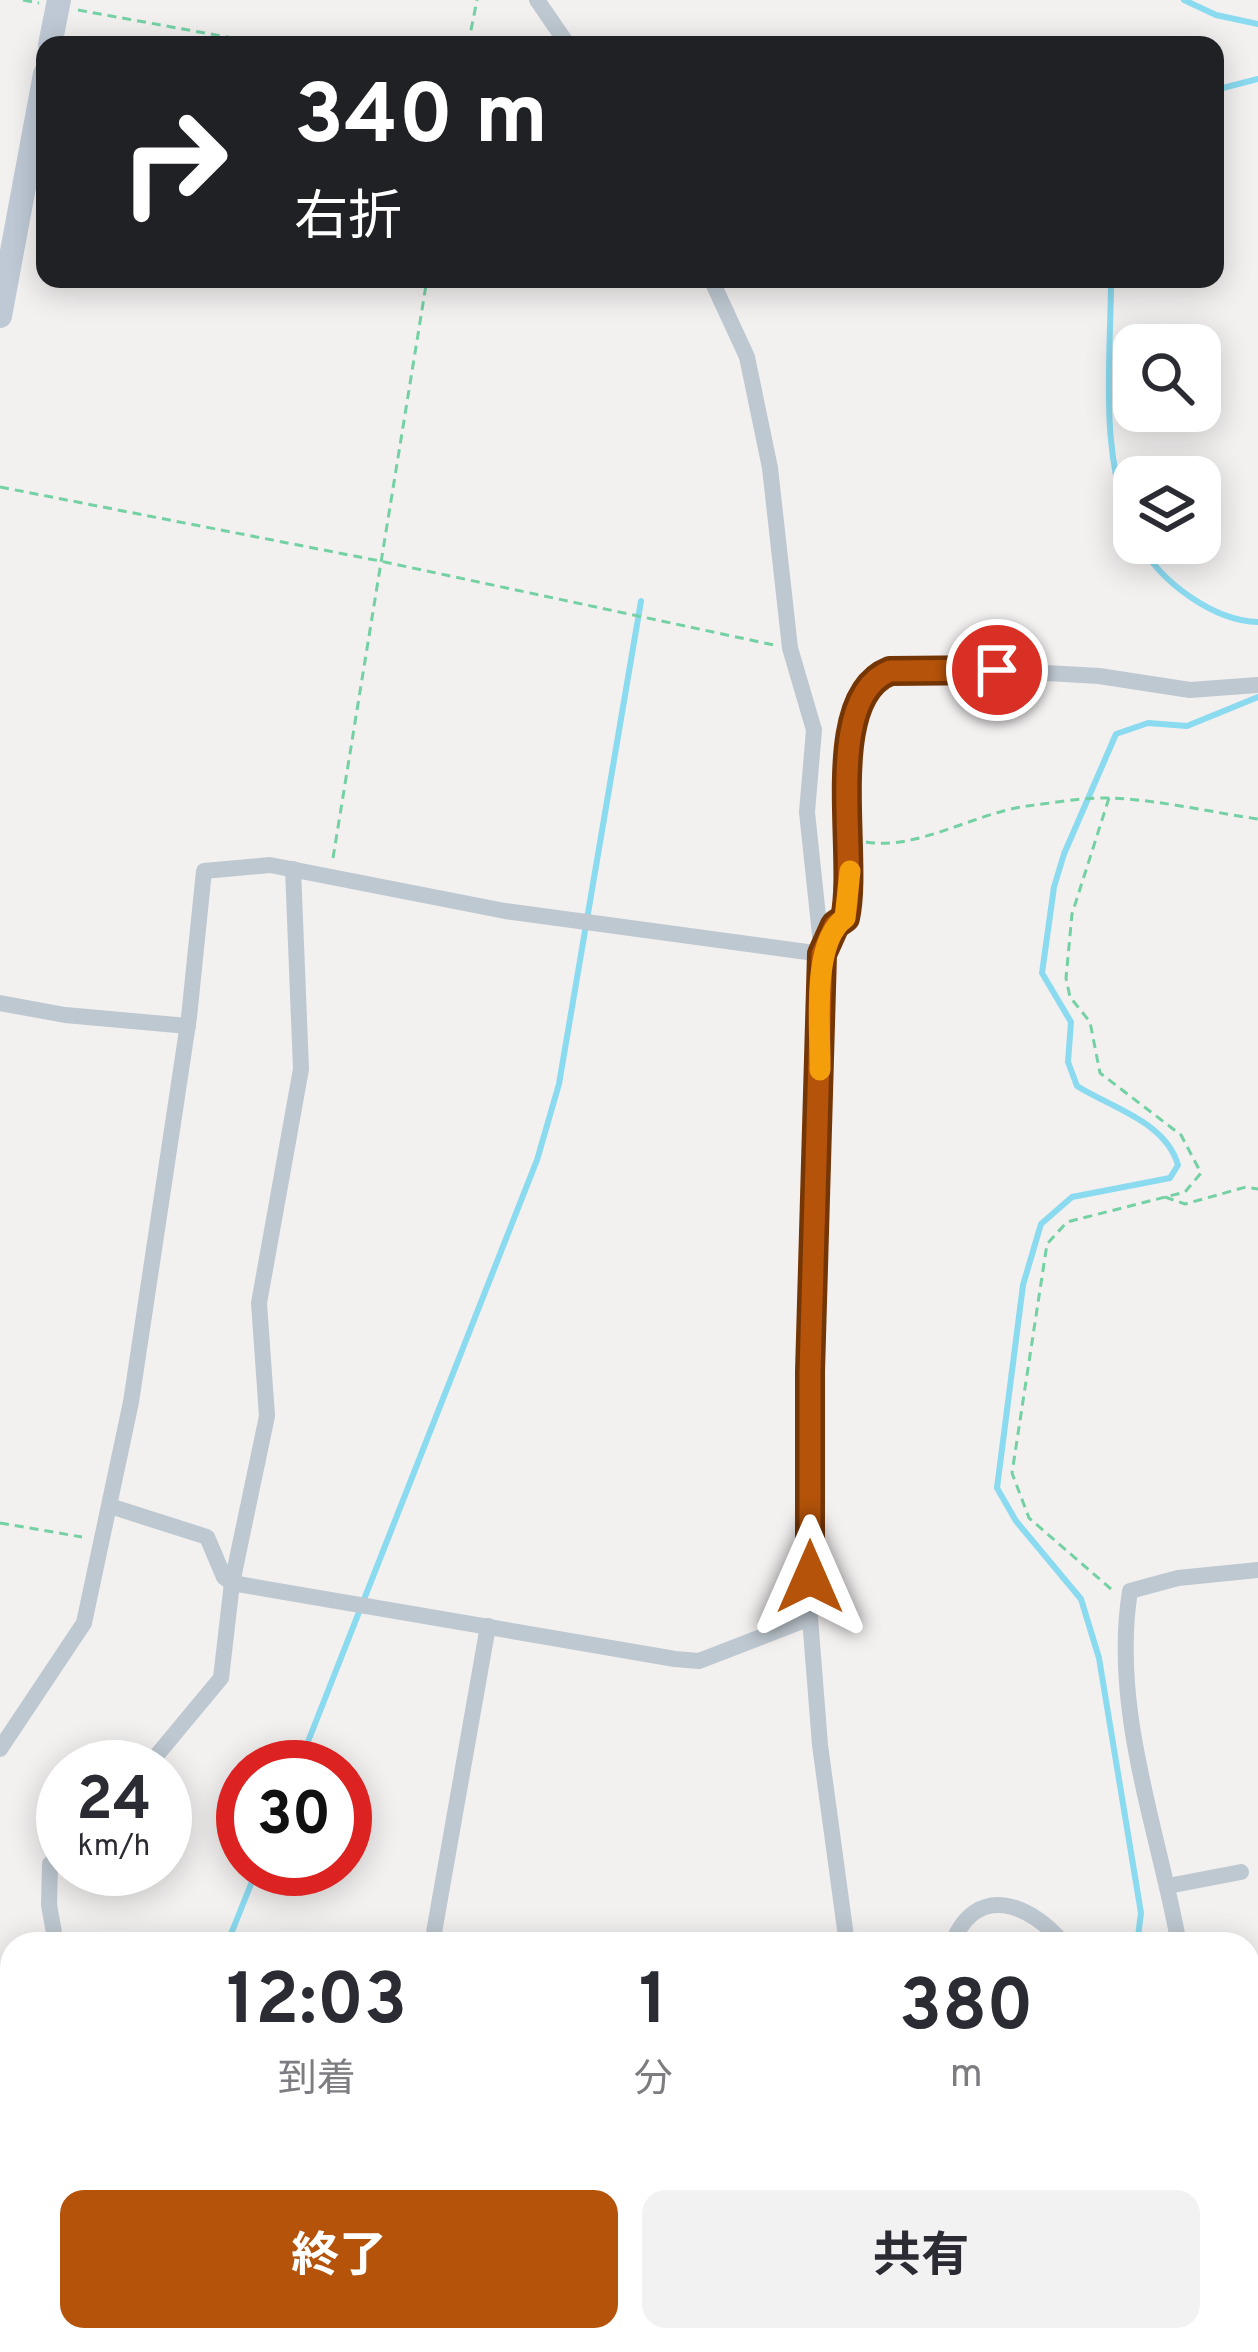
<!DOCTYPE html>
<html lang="ja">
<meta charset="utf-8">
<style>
:root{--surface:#fff;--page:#f2f2f3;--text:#2b2b33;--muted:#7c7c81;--accent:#b45309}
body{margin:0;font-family:Overpass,"Noto Sans JP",sans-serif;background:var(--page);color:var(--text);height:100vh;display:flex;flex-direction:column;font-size:45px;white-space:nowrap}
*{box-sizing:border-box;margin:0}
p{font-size:39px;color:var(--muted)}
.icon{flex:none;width:66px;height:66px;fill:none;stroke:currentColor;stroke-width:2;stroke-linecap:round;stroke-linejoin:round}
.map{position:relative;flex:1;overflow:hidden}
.side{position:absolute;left:0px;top:1932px;width:1260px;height:420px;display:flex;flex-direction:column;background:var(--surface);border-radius:36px 36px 0 0;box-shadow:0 6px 30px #0003}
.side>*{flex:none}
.hud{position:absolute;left:36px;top:36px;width:1188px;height:252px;border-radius:24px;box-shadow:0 6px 30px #0003;background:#202124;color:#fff;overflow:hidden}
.controls{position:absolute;left:1113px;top:324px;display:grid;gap:24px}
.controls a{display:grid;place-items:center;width:108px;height:108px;border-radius:24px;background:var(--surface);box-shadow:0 6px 30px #0003;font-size:60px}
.speed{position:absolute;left:36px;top:1740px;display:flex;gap:24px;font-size:60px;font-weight:700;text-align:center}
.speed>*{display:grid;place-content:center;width:156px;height:156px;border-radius:50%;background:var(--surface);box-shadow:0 6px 30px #0003;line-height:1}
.speed small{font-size:30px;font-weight:400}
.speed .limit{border:18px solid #d22;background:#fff;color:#111}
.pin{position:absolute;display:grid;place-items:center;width:102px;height:102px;color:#fff;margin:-51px;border:6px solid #fff;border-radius:50%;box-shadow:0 3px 12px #0007}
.me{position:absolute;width:132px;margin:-66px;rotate:0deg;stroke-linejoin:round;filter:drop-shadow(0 0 9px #0008)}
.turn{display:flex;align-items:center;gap:42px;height:252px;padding:0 60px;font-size:54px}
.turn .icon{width:156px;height:156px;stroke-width:2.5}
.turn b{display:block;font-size:84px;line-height:102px}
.eta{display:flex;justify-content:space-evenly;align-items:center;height:204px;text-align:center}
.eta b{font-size:72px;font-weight:700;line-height:84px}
.primary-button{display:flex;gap:24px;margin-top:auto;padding:24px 60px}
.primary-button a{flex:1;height:138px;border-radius:24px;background:var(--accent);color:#fff;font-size:48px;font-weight:700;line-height:138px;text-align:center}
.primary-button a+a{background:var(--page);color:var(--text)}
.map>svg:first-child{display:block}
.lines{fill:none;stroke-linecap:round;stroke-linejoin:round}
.stream{stroke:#8adaf0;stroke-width:6}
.path{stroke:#74d1a3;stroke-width:3;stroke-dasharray:9 6;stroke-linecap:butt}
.street{stroke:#bec8d0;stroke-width:16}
.secondary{stroke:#bec9d5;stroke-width:24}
.route-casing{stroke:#753606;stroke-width:30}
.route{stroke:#b45309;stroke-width:21}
.slow{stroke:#f59e0b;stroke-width:21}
</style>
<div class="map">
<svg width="1258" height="2352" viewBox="0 0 1258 2352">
<rect width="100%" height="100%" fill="#f3f0f0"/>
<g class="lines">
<g class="stream">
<path d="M1184,0L1216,15L1258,24"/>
<path d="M1215,90L1258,79"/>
<path d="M1111,279C1111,361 1098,455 1134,532"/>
<path d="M1140,543C1160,582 1214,621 1258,622"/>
<path d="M298,1767L537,1160L559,1084L641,601"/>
<path d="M227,1944L257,1869"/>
<path d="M1137,1944L1141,1913L1099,1658L1081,1599L1016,1521L997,1488L1023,1285L1041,1224L1072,1197L1170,1178L1178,1165C1166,1122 1112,1108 1077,1086L1068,1062L1071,1022L1042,973L1054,887L1064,854L1116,734L1148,723L1187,726L1258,697"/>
<path d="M1183,2340L1186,2352"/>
<path d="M61,2352L66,2340"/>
</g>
<g class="path">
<path d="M23,0L39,3"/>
<path d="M78,10L271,45"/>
<path d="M468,45L477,0"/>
<path d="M0,487L380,561L774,645"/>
<path d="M1109,798L1072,914L1066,978L1070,997L1090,1022L1100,1073L1181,1135L1201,1173L1185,1192L1067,1222L1047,1244L1012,1473L1029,1518L1111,1589"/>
<path d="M866,842C916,851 975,813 1027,806C1054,803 1084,797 1111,798C1159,800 1210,812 1258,819"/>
<path d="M333,858L427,279"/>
<path d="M1165,1197L1185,1204L1246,1187L1258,1189"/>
<path d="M0,1523L82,1537"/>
<path d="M1248,2221L1258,2222"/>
<path d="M1207,2340L1208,2352"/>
<path d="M1105,2352L1108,2340"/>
</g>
<g class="street">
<path d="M537,0L568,45"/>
<path d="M711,279L747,357L770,468L790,648L814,730L807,812L822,954L810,1373V1618L820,1745L847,1944"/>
<path d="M823,953L835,925L845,918L851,892L849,738L857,706L876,677L890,671L956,668L1099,676L1190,690L1258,685"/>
<path d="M0,1003L65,1015L188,1026"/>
<path d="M110,1506L207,1537L224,1577L232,1583L675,1659L699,1661L810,1618"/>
<path d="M0,1749L84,1623L131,1402L189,1017L204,871L270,865L505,911L822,954"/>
<path d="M147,1767L221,1678L232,1583L267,1416L259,1303L301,1069L293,869"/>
<path d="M1168,1886L1241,1872"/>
<path d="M56,1944L49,1905L50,1864L63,1852"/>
<path d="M432,1944L488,1626"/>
<path d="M952,1944C976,1882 1030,1903 1064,1944"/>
<path d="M1179,1944C1158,1829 1111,1709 1130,1591L1178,1578L1258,1570"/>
<path d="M0,2053L12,2058"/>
<path d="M360,2352L362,2340"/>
<path d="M805,2352L807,2340"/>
</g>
<g class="secondary">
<path d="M50,45L59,0"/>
<path d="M0,316L45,74"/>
</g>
</g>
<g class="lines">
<g class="route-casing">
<path id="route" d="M810,1577V1372L822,954L835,925L845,918C859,856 821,698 890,671L997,670"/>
</g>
<use href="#route" class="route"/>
<path class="slow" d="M820,1070C821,1030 810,943 845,918L850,871"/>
</g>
</svg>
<div class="controls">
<a><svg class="icon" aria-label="search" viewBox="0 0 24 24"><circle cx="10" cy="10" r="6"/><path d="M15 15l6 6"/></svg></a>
<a><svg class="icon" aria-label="layers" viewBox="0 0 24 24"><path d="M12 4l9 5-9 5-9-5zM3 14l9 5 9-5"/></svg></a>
</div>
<div class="speed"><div>24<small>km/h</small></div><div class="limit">30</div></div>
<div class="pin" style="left:997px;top:670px;background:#d93025"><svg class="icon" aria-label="arrive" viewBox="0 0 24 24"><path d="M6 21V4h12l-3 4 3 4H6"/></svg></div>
<svg class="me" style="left:810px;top:1577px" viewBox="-20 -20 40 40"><path d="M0-17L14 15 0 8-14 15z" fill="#b45309" stroke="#fff" stroke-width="4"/></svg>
<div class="hud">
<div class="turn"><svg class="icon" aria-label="right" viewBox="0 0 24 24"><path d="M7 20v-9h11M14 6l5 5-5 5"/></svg><div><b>340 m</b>右折</div></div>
</div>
<section class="side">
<div class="eta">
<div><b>12:03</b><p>到着</p></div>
<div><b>1</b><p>分</p></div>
<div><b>380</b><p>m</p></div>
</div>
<div class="primary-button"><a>終了</a><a>共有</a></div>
</section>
</div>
